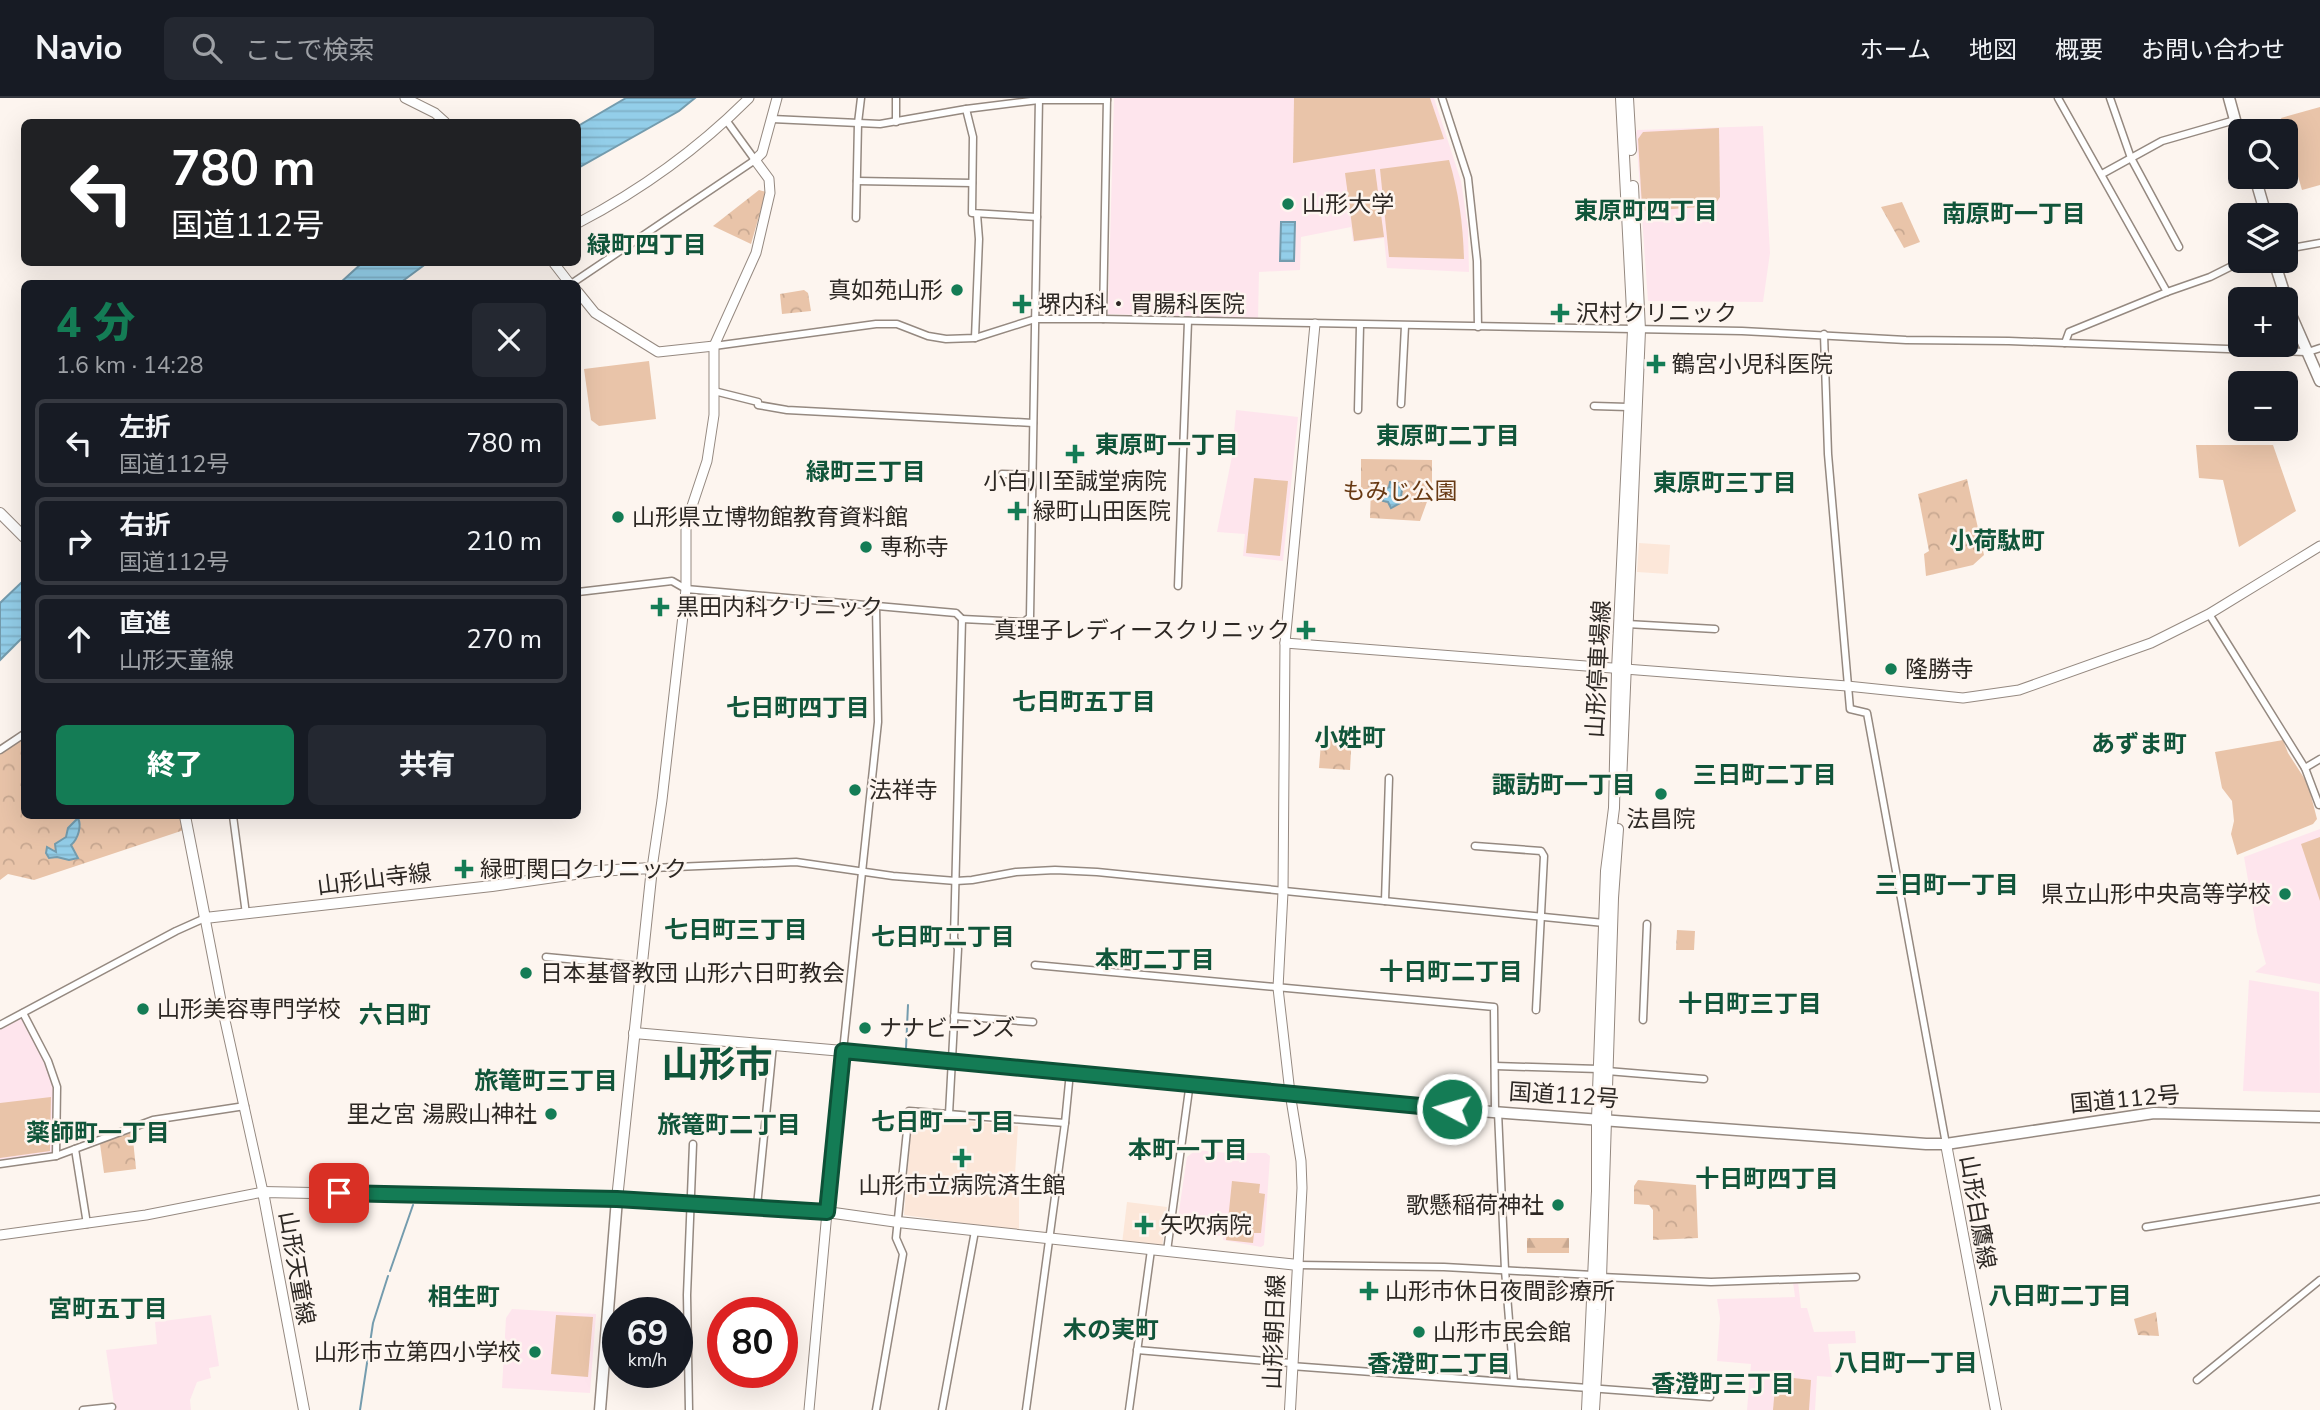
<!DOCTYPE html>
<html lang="ja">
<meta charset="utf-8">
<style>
:root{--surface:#171b24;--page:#242831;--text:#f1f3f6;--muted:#9ea1a6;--line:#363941;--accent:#147c55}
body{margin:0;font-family:"Nunito Sans","Noto Sans JP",sans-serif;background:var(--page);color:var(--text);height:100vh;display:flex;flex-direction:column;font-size:26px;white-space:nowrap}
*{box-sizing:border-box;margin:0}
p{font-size:23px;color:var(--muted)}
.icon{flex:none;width:38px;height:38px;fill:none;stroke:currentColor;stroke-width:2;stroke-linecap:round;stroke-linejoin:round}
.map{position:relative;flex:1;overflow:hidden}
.details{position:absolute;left:21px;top:182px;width:560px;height:539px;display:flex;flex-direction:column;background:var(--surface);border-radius:10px;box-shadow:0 7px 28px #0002}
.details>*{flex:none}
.banner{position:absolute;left:21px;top:21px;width:560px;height:147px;border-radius:10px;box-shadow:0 7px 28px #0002;background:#202124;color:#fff;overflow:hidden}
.fabs{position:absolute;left:2228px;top:21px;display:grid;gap:14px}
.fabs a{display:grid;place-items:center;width:70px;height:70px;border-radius:10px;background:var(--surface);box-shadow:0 7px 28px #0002;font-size:35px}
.speed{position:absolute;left:602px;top:1199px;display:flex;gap:14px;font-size:35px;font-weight:700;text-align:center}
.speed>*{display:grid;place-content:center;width:91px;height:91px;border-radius:50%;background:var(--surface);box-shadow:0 7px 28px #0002;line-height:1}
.speed small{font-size:18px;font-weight:400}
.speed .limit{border:10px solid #d22;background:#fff;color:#111}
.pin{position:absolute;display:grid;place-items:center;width:60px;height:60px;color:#fff;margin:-30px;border-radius:14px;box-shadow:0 4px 10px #0006}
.me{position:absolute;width:77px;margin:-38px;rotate:276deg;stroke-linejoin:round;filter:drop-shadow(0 0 5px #0008)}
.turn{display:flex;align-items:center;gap:24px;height:147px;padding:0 35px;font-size:32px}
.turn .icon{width:91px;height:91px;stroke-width:2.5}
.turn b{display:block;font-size:49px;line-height:60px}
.round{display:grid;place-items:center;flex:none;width:74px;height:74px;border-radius:10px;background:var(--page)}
.head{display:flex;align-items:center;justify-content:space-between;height:119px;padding:0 35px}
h1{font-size:42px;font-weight:800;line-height:52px;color:var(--accent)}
.action{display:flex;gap:14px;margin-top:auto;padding:14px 35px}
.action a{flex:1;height:80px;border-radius:10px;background:var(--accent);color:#fff;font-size:28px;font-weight:800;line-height:80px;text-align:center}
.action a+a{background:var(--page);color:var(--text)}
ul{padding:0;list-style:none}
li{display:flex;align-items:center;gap:21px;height:88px;margin:0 14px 10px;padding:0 21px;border:4px solid var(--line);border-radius:10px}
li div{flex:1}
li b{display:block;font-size:26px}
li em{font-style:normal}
header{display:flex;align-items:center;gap:42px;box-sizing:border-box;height:98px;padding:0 35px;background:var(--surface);border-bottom:2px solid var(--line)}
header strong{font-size:33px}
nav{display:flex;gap:38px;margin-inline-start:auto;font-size:24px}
.search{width:490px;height:63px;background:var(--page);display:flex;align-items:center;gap:18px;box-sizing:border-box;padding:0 24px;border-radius:10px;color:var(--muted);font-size:26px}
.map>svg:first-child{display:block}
.built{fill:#fce7d9}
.education{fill:#fee5ed}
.forest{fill:url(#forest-firs)}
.park{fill:url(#park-crowns)}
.pitch{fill:#e9c4a9}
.water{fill:url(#water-rules);stroke:#749cae;stroke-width:2}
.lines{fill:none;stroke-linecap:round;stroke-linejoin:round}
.stream{stroke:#749cae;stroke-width:2}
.street-casing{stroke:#958980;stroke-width:9}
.secondary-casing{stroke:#958980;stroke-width:11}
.primary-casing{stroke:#958980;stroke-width:12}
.highway-casing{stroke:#958980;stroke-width:13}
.street{stroke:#fff;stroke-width:6}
.secondary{stroke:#fff;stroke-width:9}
.primary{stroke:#fff;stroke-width:10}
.highway{stroke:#fff;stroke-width:10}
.route-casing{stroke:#0d5137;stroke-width:18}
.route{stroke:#147c55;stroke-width:12}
.poi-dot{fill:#147c55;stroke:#fdf5ef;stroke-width:2.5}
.labels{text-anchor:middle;stroke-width:5;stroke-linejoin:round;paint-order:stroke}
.poi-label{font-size:23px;fill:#2d2824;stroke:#fdf5ef;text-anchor:start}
.park-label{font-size:23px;fill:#673913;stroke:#fdf5ef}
.street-label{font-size:23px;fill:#2d2824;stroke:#fdf5ef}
.neighbourhood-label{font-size:24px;font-weight:bold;fill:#11553a;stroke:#fdf5ef}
.town-label{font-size:37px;font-weight:bold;fill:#11553a;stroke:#fdf5ef}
</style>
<header>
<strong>Navio</strong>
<div class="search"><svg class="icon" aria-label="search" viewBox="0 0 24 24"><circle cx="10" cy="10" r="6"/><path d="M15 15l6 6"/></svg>ここで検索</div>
<nav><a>ホーム</a><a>地図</a><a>概要</a><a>お問い合わせ</a></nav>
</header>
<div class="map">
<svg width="2320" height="1312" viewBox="0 0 2320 1312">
<defs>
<pattern id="forest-firs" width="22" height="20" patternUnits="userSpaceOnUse" patternTransform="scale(1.75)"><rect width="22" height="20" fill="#e9c4a9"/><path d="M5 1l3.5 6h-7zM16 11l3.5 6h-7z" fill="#c8a891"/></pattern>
<pattern id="park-crowns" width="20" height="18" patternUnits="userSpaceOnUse" patternTransform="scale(1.75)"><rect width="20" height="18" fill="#e9c4a9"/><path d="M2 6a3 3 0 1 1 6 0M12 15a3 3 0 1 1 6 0" fill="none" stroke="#c8a891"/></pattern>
<pattern id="water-rules" width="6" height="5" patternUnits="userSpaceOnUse" patternTransform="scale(1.75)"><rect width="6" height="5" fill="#93cee9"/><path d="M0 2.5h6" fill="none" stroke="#7fb1c8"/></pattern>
</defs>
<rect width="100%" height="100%" fill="#fdf5ef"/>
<g class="built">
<path d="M1639,445L1670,447L1668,476L1637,474Z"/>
<path d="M912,1018L1018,1028L1014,1093L1019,1098V1133L904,1117Z"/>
<path d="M1127,1104L1167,1109L1162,1151L1122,1146Z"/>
</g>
<g class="education">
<path d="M1114,0H1434L1461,83L1468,130L1469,174L1387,170L1384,140L1353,144L1351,129L1301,139L1300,172L1259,174L1258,221L1108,216Z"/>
<path d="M1763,28L1770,155L1763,204L1648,203L1636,35L1637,32Z"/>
<path d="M1236,312L1298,319L1283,463L1243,458L1245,436L1217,434L1232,358Z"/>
<path d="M2320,731V886L2255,874L2266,866L2257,834L2244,759Z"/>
<path d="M2249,882L2319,894L2320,995L2243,993Z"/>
<path d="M20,921L24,922L46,964L55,989L54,1054L52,1056L0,1064V931Z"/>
<path d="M1196,1052L1228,1055H1266L1270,1058L1264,1147L1261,1149L1223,1142V1138L1176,1133L1187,1059Z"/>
<path d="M1793,1184H1798L1801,1210H1807L1814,1234L1855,1233L1856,1245L1828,1246L1832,1279L1817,1278L1815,1312H1747L1751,1266L1717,1263L1720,1220L1717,1201L1795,1199Z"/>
<path d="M512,1211L596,1216L590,1295L502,1290L506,1220Z"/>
<path d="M211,1217L219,1268L209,1270L211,1280L197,1284L190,1302L191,1312H115L106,1252L157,1246L155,1224Z"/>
</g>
<rect class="forest" x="1527" y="1140" width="42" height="15"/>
<g class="park">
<path d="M759,92L766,94L751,146L713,128Z"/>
<path d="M1902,104L1920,144L1904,150L1881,109Z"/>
<path d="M804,192L808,195L811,213L782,216L780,196Z"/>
<path d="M1361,361L1432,362V390L1420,423L1370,420L1371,391H1361Z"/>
<path d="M1967,381L1984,457L1973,467L1926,478L1924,456L1929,453L1918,396Z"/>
<path d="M1329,633L1352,634L1350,672L1319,670L1321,645H1328Z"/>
<path d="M24,638V718H185L187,731L34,782L8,776L0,782V655Z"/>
<path d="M1677,832L1695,833L1694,852H1676Z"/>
<path d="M132,1032L136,1071L104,1075L100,1046Z"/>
<path d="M1638,1082L1696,1087L1698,1140L1653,1142V1112L1649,1107L1634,1106V1088Z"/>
<path d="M2156,1214L2159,1238L2138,1237L2134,1221Z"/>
</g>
<g class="pitch">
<path d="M1294,0H1430L1444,41L1293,65Z"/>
<path d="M2320,9V87L2302,92L2281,20Z"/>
<path d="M1719,30L1720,99L1714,108L1645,113L1642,109L1638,41L1643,34Z"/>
<path d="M1449,62C1459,95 1463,127 1464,161L1389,159L1380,71Z"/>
<path d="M1375,71L1384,139L1354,143L1345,75Z"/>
<path d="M649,263L656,321L599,328L591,322L584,271Z"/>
<path d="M2196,347H2273L2296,413L2239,449L2223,382L2199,380Z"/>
<path d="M1254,380L1288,383L1280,458L1246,455Z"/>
<path d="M2283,642L2288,655L2308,686L2317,721L2313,726L2237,757L2231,736L2234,723L2232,703L2222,690L2215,654Z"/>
<path d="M2320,739V803L2301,746Z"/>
<path d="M51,999L50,1053L0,1060V1005Z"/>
<path d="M1232,1083L1260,1086L1259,1095L1265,1096L1261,1135H1254L1253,1145L1226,1142Z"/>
<path d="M556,1217L593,1219L588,1279L551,1276Z"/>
<path d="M1776,1278L1811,1282L1809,1312H1773Z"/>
</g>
<g class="water">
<path d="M626,0H695L679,13L578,70V28Z"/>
<path d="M1281,124H1295L1294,163H1280Z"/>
<path d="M362,165V164L427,165L400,185H340Z"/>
<path d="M1390,384L1399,385L1402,392L1400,405L1391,410L1388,404L1383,403V393L1389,389Z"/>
<path d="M24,482V538L0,562V505Z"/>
<path d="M78,720C82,728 78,741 71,747L78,760L69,762L57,759L49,760L46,755L47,749L56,754L55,746L66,739L68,730Z"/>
</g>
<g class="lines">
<g class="stream">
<path d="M906,950L908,907"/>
<path d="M390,1173L413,1107"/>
<path d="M360,1312L373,1225L388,1178"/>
</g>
<g class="street-casing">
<g id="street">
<path d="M896,0V24"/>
<path d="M1442,0L1468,80L1477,163L1478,229"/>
<path d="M2058,0L2167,194"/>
<path d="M2110,0L2131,60L2179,149"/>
<path d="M966,11L973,39L972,115L1037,119"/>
<path d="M772,21L880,26L966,11L1039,2H1107"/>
<path d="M2102,76L2162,43L2235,22"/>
<path d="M857,83L972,85"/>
<path d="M856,120L858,25L861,0"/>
<path d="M2286,151L2320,145"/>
<path d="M571,186L755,62L726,22"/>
<path d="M1103,221L1107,0"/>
<path d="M1824,236L1828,356L1850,611L1867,615L1946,1046"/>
<path d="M975,240L979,141L977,116"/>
<path d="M2065,245L2069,234L2167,194L2210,179L2242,163"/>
<path d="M714,248L876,226H897L928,238L946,241L975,240L1035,221H1103L1742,233L1906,242L2009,243L2306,254"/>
<path d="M2311,253L2320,250"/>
<path d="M714,293L758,304"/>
<path d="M1401,306L1405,228"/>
<path d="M758,307L787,312L1033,325"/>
<path d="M1594,308L1628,309"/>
<path d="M1358,312L1360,228"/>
<path d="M1002,376L1031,377"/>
<path d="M1178,488L1188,223"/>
<path d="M578,494L672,483L686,491L956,515L962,521"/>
<path d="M2209,516L2305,670L2319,707"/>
<path d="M1627,526L1715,531"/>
<path d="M0,652L24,636"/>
<path d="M2305,670L2320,661"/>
<path d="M233,718L246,816"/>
<path d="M1475,748L1541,753L1544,758L1536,912"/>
<path d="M652,770L796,764L893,778L956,783L972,782L1016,774L1055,772L1097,774L1604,825"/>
<path d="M1385,803L1389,680"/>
<path d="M546,859L641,868"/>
<path d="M1035,867L1494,909L1495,1013"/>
<path d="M23,915L48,963L57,989L56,1058"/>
<path d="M954,918L1033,924"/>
<path d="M1643,922L1647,826"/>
<path d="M0,927L176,833L205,820"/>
<path d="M843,953L878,624L876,507"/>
<path d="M1495,968L1599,971"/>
<path d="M1607,973L1704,981"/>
<path d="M1498,1014L1505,1172L1514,1284"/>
<path d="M949,1016L958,851L954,840L962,521L1024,524L1030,519L1039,0"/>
<path d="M75,1051L87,1126"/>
<path d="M0,1066L56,1058L153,1022L245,1008"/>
<path d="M757,1108L773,947"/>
<path d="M2146,1129L2320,1101"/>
<path d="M1167,1153L1190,984"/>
<path d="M1298,1167L1444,1169L1593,1177"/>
<path d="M1601,1179L1711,1184L1856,1179"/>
<path d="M1137,1252L1291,1265"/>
<path d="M1291,1268L1710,1299"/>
<path d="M2197,1282L2320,1182"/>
<path d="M83,1312L112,1309"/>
<path d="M689,1312L687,1197L693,1046"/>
<path d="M876,1312L903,1156L896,1140L909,1013L1065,1025"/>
<path d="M942,1312L975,1133"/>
<path d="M1026,1312L1065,1025L1070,974"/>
<path d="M1129,1312L1151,1152"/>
</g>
</g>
<g class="secondary-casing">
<g id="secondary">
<path d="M405,0L435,15L445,24"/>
<path d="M578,125C641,92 698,51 749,0"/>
<path d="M553,164L570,186"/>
<path d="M578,194L595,215L658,254L714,248"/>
<path d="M1285,545L1847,588L1963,600L2019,592L2151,545L2209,516L2320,448"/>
<path d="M652,770L662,702L686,491V426L707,363L714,317V248L756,155L770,95L769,81L755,62L762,55L777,0"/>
<path d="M0,1137L146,1117L263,1094L224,918L205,820"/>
<path d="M1298,1167L1302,1090L1301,1063L1290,995L1278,890L1283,794L1285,545L1315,226"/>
<path d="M809,1312L827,1114"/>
</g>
</g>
<g class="primary-casing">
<g id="primary">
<path d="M1628,0L1631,52"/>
<path d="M0,415L24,439"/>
<path d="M1621,685L1640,232L1633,88"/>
<path d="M185,718L205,820L492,788L596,773L652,770L617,1101L263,1094L304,1312"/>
<path d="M634,935L843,953"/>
<path d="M1946,1046L1996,1312"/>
<path d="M827,1114L898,1124L1298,1167L1290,1312"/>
<path d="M1587,1312L1597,1093V1021L1606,773L1614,710L1617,572L1633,232L1621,0"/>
<path d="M1594,1312L1600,1212L1613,800L1618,731"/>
</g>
</g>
<g class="highway-casing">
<g id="highway">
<path d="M2229,0L2240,40"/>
<path d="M2255,79L2266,117"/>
<path d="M2274,163L2292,219L2320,283"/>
<path d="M600,1312L617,1101L827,1114L843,953L1453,1011L1926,1046H1946L2154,1015L2320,1019"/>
</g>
</g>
<use href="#street" class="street"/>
<use href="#secondary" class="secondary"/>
<use href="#primary" class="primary"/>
<use href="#highway" class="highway"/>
</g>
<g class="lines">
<g class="route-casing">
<path id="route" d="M339,1095L617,1101L827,1114L843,953L1452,1011"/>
</g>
<use href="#route" class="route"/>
</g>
<g class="poi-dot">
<circle cx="1288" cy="106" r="7"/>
<circle cx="957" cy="192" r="7"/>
<path d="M1018.5 195.5h7v7h7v7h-7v7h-7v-7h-7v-7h7z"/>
<path d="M1556.5 204.5h7v7h7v7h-7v7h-7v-7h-7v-7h7z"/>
<path d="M1652.5 255.5h7v7h7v7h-7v7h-7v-7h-7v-7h7z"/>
<path d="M1071.5 345.5h7v7h7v7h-7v7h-7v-7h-7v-7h7z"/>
<path d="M1013.5 402.5h7v7h7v7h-7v7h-7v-7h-7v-7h7z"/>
<circle cx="618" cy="419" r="7"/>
<circle cx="866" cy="449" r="7"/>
<path d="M656.5 498.5h7v7h7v7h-7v7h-7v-7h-7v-7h7z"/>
<path d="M1302.5 521.5h7v7h7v7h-7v7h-7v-7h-7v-7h7z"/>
<circle cx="1891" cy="571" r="7"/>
<circle cx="855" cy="692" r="7"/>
<circle cx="1661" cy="696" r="7"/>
<path d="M460.5 760.5h7v7h7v7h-7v7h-7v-7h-7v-7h7z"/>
<circle cx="2285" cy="796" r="7"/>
<circle cx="526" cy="875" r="7"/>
<circle cx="143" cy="911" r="7"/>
<circle cx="865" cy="930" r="7"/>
<circle cx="551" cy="1016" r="7"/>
<path d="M958.5 1049.5h7v7h7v7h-7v7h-7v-7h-7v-7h7z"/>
<circle cx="1558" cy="1107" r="7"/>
<path d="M1140.5 1116.5h7v7h7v7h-7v7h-7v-7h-7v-7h7z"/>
<path d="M1365.5 1182.5h7v7h7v7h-7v7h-7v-7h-7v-7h7z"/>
<circle cx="1419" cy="1234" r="7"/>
<circle cx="535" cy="1254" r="7"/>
</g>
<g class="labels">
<g class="poi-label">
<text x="1302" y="114">山形大学</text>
<text x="943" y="200" text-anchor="end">真如苑山形</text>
<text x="1038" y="214">堺内科・胃腸科医院</text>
<text x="1576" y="223">沢村クリニック</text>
<text x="1672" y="274">鶴宮小児科医院</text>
<text x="1075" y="391" text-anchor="middle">小白川至誠堂病院</text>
<text x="1033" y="421">緑町山田医院</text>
<text x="632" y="427">山形県立博物館教育資料館</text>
<text x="880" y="457">専称寺</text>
<text x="676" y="517">黒田内科クリニック</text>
<text x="1290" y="540" text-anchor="end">真理子レディースクリニック</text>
<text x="1905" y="579">隆勝寺</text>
<text x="869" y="700">法祥寺</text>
<text x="1661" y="729" text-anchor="middle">法昌院</text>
<text x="480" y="779">緑町関口クリニック</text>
<text x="2271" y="804" text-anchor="end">県立山形中央高等学校</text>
<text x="540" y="883">日本基督教団 山形六日町教会</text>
<text x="157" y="919">山形美容専門学校</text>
<text x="879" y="938">ナナビーンズ</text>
<text x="537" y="1024" text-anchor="end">里之宮 湯殿山神社</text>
<text x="962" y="1095" text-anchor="middle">山形市立病院済生館</text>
<text x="1544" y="1115" text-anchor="end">歌懸稲荷神社</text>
<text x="1160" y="1135">矢吹病院</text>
<text x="1385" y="1201">山形市休日夜間診療所</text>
<text x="1433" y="1242">山形市民会館</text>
<text x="521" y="1262" text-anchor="end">山形市立第四小学校</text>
</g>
<g class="park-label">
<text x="1400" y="401">もみじ公園</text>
</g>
<g class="street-label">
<text transform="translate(1598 571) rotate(-87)" y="8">山形停車場線</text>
<text transform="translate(374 781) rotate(-7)" y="8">山形山寺線</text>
<text transform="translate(1564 997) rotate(4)" y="8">国道112号</text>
<text transform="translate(2125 1001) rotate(-5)" y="8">国道112号</text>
<text transform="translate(1978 1114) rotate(80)" y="8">山形白鷹線</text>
<text transform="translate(297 1170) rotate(80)" y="8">山形天童線</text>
<text transform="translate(1274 1234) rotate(-88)" y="8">山形朝日線</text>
</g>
<g class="neighbourhood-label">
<text x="1646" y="121">東原町四丁目</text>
<text x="2014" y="124">南原町一丁目</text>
<text x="647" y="155">緑町四丁目</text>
<text x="1448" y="346">東原町二丁目</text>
<text x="1167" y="355">東原町一丁目</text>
<text x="866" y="382">緑町三丁目</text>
<text x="1725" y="393">東原町三丁目</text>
<text x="1997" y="451">小荷駄町</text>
<text x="1084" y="612">七日町五丁目</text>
<text x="798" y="618">七日町四丁目</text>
<text x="1350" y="648">小姓町</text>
<text x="2139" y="654">あずま町</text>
<text x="1765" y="685">三日町二丁目</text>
<text x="1564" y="695">諏訪町一丁目</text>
<text x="1947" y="795">三日町一丁目</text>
<text x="736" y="840">七日町三丁目</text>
<text x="943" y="847">七日町二丁目</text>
<text x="1155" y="870">本町二丁目</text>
<text x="1451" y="882">十日町二丁目</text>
<text x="1750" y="914">十日町三丁目</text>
<text x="395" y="925">六日町</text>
<text x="546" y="991">旅篭町三丁目</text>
<text x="943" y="1032">七日町一丁目</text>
<text x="729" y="1035">旅篭町二丁目</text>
<text x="98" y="1043">薬師町一丁目</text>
<text x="1188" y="1060">本町一丁目</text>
<text x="1767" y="1089">十日町四丁目</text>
<text x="2060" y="1206">八日町二丁目</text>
<text x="464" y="1207">相生町</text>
<text x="108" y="1219">宮町五丁目</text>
<text x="1111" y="1240">木の実町</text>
<text x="1906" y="1273">八日町一丁目</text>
<text x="1439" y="1274">香澄町二丁目</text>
<text x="1723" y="1294">香澄町三丁目</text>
</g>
<g class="town-label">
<text x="717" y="979">山形市</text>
</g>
</g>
</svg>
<div class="fabs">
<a><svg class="icon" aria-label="search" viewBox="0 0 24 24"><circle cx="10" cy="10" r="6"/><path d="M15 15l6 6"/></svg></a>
<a><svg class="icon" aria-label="layers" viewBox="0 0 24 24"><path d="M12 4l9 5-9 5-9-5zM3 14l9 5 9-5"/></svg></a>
<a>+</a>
<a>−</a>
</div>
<div class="speed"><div>69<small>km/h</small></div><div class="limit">80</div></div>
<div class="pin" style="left:339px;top:1095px;background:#d93025"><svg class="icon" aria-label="arrive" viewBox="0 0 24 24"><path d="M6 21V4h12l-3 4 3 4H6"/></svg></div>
<svg class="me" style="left:1452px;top:1011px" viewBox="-20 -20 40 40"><circle r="17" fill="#147c55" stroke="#fff" stroke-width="3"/><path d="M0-11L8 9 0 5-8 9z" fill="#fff"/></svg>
<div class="banner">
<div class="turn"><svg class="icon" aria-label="left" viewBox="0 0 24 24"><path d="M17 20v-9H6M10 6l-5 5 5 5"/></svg><div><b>780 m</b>国道112号</div></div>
</div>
<section class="details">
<div class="head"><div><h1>4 分</h1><p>1.6 km · 14:28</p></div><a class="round"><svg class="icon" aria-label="close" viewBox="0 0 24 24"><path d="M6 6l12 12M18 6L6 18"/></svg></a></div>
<ul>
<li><svg class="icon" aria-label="left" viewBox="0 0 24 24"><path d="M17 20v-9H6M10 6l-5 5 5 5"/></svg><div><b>左折</b><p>国道112号</p></div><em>780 m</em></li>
<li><svg class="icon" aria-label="right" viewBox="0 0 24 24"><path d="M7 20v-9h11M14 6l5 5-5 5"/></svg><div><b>右折</b><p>国道112号</p></div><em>210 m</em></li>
<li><svg class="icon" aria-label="ahead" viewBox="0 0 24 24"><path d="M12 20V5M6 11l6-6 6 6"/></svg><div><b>直進</b><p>山形天童線</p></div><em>270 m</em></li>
</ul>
<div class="action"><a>終了</a><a>共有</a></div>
</section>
</div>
